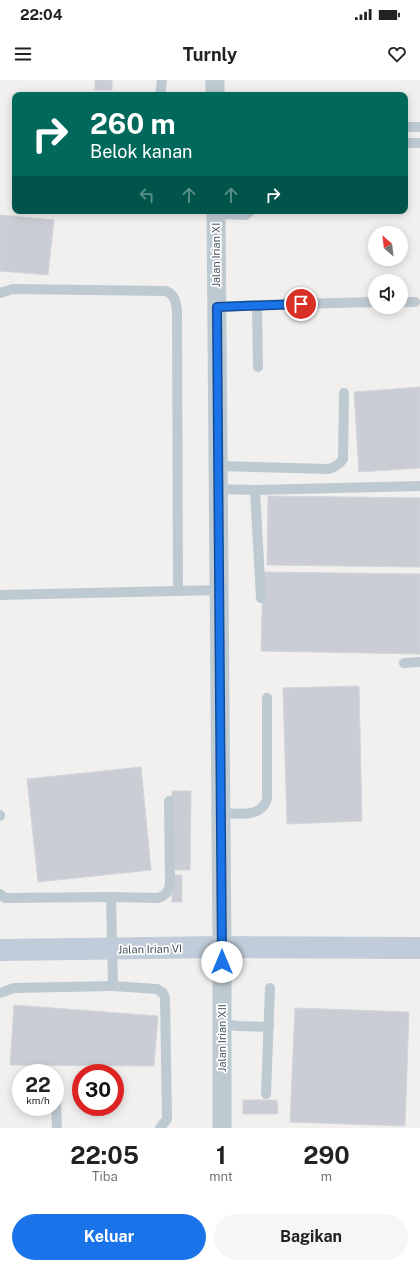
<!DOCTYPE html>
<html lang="id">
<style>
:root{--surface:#fff;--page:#f6f6f6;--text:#222;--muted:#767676;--accent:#1a73e8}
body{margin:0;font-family:"Public Sans",sans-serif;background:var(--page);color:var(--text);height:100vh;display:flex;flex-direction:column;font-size:15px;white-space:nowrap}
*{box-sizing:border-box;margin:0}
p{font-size:13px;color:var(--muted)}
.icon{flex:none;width:22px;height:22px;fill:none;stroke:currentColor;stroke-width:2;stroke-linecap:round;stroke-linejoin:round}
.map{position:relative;height:1048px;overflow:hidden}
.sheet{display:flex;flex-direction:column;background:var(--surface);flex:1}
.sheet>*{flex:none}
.banner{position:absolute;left:12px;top:12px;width:396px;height:122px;border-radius:8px;box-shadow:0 2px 10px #0003;background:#00695c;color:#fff;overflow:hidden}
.needle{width:26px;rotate:332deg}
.buttons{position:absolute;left:368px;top:146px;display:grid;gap:8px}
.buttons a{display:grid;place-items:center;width:40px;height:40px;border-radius:50%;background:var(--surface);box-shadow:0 2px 10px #0003;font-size:20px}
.speed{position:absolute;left:12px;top:984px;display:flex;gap:8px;font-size:20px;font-weight:700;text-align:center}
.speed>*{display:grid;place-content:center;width:52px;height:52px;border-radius:50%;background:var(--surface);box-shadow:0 2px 10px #0003;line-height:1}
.speed small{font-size:10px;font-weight:400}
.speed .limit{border:6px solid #d22;background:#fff;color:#111}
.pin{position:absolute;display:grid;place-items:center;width:34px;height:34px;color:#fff;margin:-17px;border:2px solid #fff;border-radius:50%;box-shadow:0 1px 4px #0007}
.me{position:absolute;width:44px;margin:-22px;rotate:0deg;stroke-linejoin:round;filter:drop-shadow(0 0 3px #0008)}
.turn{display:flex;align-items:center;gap:14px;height:84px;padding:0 12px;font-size:18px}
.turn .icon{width:52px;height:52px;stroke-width:2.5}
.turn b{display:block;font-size:28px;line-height:34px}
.lanes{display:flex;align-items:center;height:38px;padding:0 12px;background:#0003;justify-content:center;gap:20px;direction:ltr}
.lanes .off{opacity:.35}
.eta{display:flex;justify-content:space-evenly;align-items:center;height:68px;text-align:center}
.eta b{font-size:24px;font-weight:700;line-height:28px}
.button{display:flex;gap:8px;margin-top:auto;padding:8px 12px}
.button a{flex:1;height:46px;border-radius:24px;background:var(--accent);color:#fff;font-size:16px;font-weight:700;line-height:46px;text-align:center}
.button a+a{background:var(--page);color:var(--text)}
.status{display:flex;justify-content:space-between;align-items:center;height:28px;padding:0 20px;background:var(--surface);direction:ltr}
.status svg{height:11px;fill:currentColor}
header{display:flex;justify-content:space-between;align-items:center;height:52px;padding:0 12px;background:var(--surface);font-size:18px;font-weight:700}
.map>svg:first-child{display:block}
.building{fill:#caced4;stroke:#d2d5db}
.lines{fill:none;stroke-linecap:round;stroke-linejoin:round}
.lane{stroke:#becad2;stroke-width:10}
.street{stroke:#becad2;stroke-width:19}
.secondary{stroke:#c0ccd9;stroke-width:22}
.route-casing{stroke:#114b97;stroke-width:10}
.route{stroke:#1a73e8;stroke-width:7}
.labels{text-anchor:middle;stroke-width:3.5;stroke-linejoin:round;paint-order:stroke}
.street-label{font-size:11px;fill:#45535e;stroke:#fff}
</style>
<div class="status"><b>22:04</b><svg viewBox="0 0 49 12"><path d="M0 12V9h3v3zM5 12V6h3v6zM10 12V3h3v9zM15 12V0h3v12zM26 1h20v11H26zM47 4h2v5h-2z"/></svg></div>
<header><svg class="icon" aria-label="menu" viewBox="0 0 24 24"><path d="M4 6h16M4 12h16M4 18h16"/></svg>Turnly<svg class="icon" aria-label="heart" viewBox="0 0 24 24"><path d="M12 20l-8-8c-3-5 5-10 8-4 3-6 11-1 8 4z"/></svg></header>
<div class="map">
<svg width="420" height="1048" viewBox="0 0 420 1048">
<rect width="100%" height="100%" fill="#f2efef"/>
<g class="building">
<rect x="95" y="0" width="17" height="10"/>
<path d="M0,135L54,140L48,195L0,191Z"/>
<path d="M420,307V388L359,392L354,312Z"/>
<path d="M268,416L420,418V487L267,485Z"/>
<path d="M263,492L420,494V574L261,571Z"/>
<path d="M359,606L362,741L287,744L283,608Z"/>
<path d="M141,687L151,790L38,802L27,699Z"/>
<path d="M172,711H191L190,790H171Z"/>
<rect x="172" y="795" width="10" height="27"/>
<path d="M14,925L158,936L154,986L10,985Z"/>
<path d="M295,928L409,932L405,1046L290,1042Z"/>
<path d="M243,1020H277L278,1034H243Z"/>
</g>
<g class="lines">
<g class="lane">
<path d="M160,15L162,0"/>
<path d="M405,47H420"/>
<path d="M405,63H420"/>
<path d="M216,134L246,135L250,131"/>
<path d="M0,213L13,209L166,211C175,214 176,223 177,231L178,510"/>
<path d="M401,222H415"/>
<path d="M257,225L258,287"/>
<path d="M217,227L257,225L375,222"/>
<path d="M218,386L329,389C335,387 339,385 343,379L344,313"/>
<path d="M218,409L255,410L420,406"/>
<path d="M255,410L261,518"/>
<path d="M0,515L219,510"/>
<path d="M404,583L420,582"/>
<path d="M221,733C237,733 261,739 267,719V618"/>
<path d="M0,736V735"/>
<path d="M0,814L5,818L111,817"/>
<path d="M0,913L14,908L113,906"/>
<path d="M222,944L238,946L269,947"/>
<path d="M55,1000L57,1048"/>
<path d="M266,1014L270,908"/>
<path d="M160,1048L167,1039L165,918L163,913L157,909L113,906L111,817L158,818C166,816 169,811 170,803L169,721"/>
</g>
<g class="street">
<path d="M215,0V15"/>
<path d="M216,131L222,867V1048"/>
</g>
<path class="secondary" d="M0,870L222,867L420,868"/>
</g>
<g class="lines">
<g class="route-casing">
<path id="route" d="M222,882L217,227L301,224"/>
</g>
<use href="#route" class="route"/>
</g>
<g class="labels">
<g class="street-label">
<text transform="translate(216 175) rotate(-90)" y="4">Jalan Irian XI</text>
<text transform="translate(150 869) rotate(-1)" y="4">Jalan Irian VI</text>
<text transform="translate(222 958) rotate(-90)" y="4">Jalan Irian XII</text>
</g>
</g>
</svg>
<div class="buttons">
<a><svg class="needle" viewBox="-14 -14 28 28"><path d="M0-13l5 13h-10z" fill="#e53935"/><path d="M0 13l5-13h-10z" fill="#767676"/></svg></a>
<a><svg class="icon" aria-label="sound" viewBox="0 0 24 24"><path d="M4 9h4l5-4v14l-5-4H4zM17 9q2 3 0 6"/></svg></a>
</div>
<div class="speed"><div>22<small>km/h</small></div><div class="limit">30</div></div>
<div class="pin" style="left:301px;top:224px;background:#d93025"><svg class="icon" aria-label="arrive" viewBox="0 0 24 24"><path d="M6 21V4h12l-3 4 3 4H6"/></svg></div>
<svg class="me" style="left:222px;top:882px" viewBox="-20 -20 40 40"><circle r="19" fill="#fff"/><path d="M0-13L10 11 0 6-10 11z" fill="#1a73e8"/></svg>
<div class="banner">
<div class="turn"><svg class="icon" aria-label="right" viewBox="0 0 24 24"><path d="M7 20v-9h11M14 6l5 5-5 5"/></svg><div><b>260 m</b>Belok kanan</div></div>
<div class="lanes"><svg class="icon off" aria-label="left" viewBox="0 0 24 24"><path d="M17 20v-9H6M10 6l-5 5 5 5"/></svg><svg class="icon off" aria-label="ahead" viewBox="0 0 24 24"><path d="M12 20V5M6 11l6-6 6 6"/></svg><svg class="icon off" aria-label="ahead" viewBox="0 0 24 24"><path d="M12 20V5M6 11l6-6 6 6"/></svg><svg class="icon" aria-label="right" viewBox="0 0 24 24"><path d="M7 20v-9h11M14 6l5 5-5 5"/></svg></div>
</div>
</div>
<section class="sheet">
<div class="eta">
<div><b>22:05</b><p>Tiba</p></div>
<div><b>1</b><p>mnt</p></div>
<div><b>290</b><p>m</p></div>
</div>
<div class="button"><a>Keluar</a><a>Bagikan</a></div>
</section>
